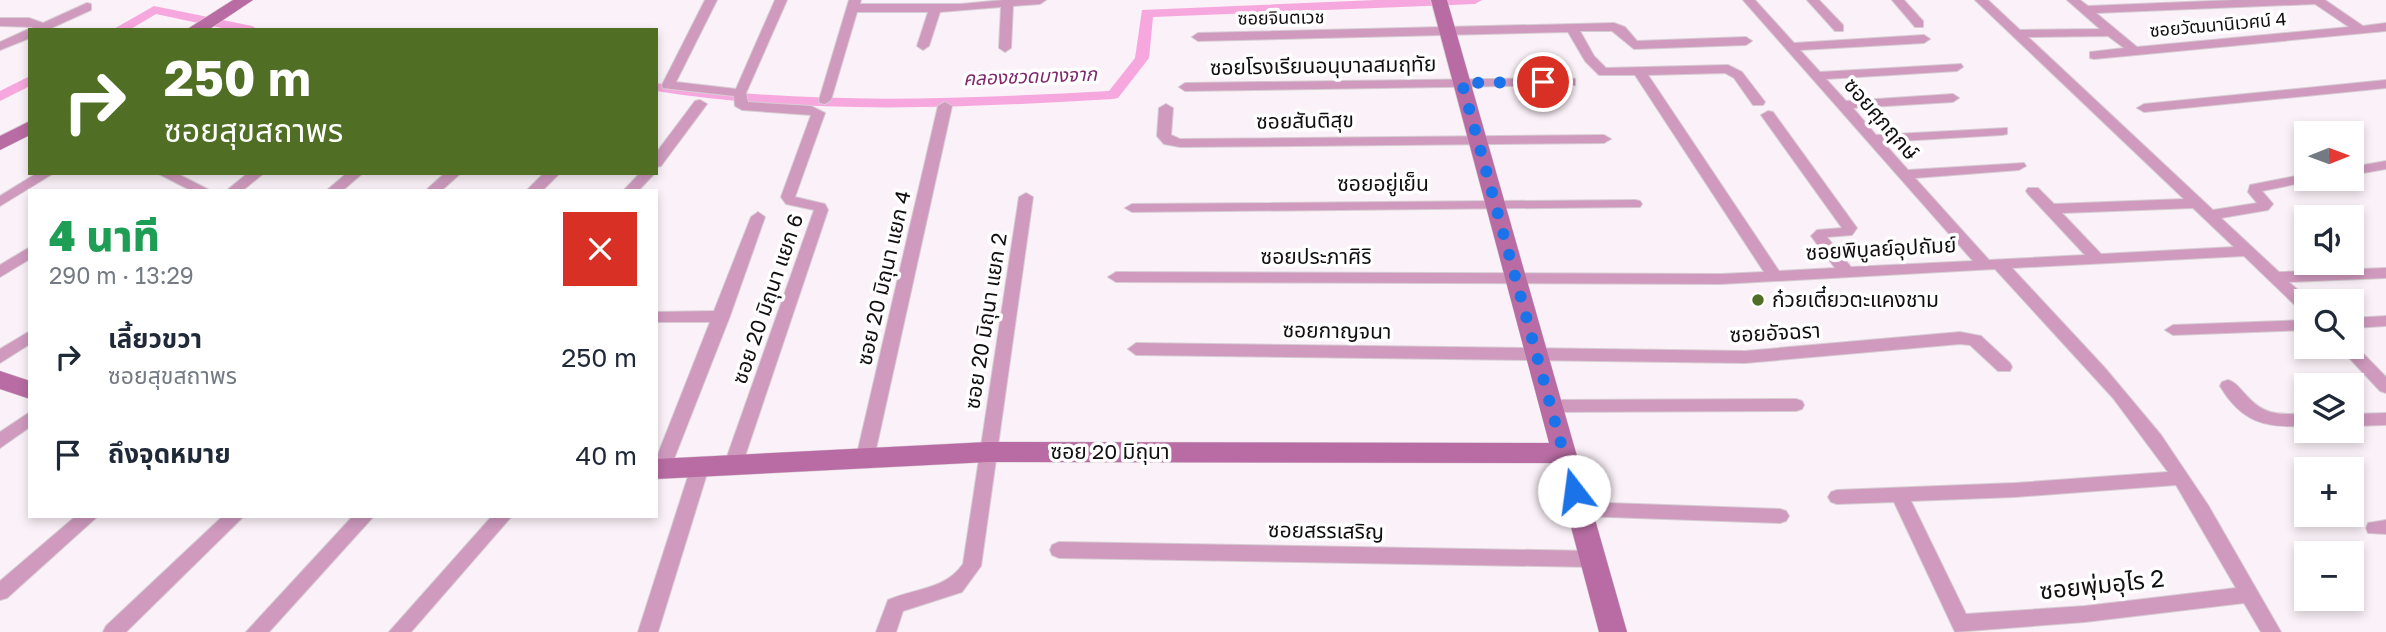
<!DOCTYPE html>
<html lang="th">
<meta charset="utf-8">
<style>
:root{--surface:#fff;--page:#f6f6f7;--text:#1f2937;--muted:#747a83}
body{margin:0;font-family:"Golos Text","Noto Sans Thai",sans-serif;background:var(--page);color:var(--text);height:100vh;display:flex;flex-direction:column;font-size:26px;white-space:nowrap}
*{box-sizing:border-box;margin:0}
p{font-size:23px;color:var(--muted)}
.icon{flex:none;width:38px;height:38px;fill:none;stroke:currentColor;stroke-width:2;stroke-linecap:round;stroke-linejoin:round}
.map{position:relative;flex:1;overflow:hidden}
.drawer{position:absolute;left:28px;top:189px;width:630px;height:329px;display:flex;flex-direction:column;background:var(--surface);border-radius:0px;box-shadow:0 4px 10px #0003}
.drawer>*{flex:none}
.banner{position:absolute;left:28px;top:28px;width:630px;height:147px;border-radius:0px;box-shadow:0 4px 10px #0003;background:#516f24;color:#fff;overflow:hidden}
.needle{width:46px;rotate:89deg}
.controls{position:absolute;left:2294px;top:121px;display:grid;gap:14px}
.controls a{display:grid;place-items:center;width:70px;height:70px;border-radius:0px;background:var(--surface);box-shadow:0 4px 10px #0003;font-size:35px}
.pin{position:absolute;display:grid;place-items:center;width:60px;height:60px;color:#fff;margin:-30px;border:4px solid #fff;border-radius:50%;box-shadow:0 2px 7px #0007}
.me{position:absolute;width:77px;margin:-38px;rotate:345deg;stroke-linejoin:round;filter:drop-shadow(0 0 5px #0008)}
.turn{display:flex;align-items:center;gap:24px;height:147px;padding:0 21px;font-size:32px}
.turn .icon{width:91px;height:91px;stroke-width:2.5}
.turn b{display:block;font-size:49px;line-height:60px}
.round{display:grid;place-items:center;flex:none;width:74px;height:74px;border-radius:0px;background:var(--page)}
.head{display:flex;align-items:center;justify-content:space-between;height:119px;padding:0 21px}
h1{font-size:42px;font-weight:800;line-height:52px;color:#1e9e55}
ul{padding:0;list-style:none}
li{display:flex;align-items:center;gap:21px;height:98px;padding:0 21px}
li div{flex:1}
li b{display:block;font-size:26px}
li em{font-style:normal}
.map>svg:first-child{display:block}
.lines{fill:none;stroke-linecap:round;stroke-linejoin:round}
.canal{fill:#f6a7de;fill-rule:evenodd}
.street-casing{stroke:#d6cdd3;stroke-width:2}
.secondary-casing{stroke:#d6cdd3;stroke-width:1}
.street{fill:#cf9abe;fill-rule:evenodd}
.secondary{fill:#b86ca3;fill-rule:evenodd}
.route{stroke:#1a73e8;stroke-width:12;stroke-dasharray:0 21.6}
.poi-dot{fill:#516f24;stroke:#fff;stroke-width:2.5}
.labels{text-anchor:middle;stroke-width:7;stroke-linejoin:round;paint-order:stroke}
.far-street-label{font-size:18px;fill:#120f11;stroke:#fff}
.far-water-label{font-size:19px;font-style:italic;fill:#80276b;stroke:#fff}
.street-label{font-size:21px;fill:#120f11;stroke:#fff}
.poi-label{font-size:21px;fill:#120f11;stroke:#fff;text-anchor:start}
.near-street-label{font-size:24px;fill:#120f11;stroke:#fff}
</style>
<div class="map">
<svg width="2386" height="632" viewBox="0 0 2386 632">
<rect width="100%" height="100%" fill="#fbf1f8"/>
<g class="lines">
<g class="canal">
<path d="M1376,0H1482L1475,4L1153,17L1149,58L1118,98L1113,99C960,108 809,115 656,91V83C807,106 957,99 1109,91L1135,58L1142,10Z"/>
<path d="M154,6L252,26L259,30H231L156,14L129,30H112Z"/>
<path d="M30,76V86L0,101V91Z"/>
</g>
<g class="street-casing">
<g id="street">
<path d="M705,0H717L676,82L736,89L775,0H787L746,93L748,102L811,106L825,113L795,197L825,204L828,210L742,465L739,470L733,472L727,470L724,465L814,210L786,204L781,197L811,115L742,110L735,106L734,96L663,88L662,85Z"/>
<path d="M849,0H861L860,4H961L1003,0H1046L1040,4L1013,6L1011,48L1005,52L999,48L1001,7L940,12L929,46L923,50L917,46L928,12H857L831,100L825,104L820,103L819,100Z"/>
<path d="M1743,0H1755L1794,43L1924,35L1930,39L1924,43L1800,50L1820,72L1961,64L1963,67L1957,71L1826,79L1846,101L1953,94L1959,98L1953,102L1853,108L1876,135L2007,128V134L2002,135L1883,142L1908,170L2024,163L2026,166L2019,170L1915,178L1989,260L2085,255L2028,194L2026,191L2028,188H2038L2054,204L2184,199L1975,0H1988L2020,30L2100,29L2067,0H2080L2088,6L2235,0H2325L2363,26L2386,23V31L2094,59L2090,58V52L2124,48L2108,36L2028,37L2213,210L2257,203L2248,192L2250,185L2306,174V178H2313L2306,182L2262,191L2273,204L2268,210L2221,218L2279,272L2386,268V278L2289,282L2310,301H2306V311L2300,310L2244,256L2012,268L2105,368L2161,435L2208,505L2281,632H2261L2244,603L2085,622L1955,632L1894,502L1837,504L1831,502L1828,497L1831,492L1837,490L2015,483L2168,472L2113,398L1995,269L1721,284L1116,282L1108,277L1116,272L1721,274L1764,272L1635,75H1599L1585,61L1568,32L1198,41L1192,37L1198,33L1614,23L1625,27L1637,41L1746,37L1752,41L1746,45L1634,49L1612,31H1580L1594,56L1606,68L1728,65L1742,72L1765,102L1763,105H1753L1734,78L1725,73L1648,75L1779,271L1835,268L1811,236L1817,230L1842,228L1761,115L1768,111L1773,112L1857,228L1852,235L1827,237L1851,267L1973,261ZM2315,4L2349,27L2137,47L2096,13ZM2193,208L2234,247L2101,254L2062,213ZM2176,485L2236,588L2085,606L1966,614L1911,501L2015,497Z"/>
<path d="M1807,0H1819L1843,25V31H1835Z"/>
<path d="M1892,0H1904L1923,21V27H1915Z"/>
<path d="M87,3L91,4V10L47,30H30V38L0,50V42L33,27L0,26V18H29L43,23Z"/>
<path d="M1570,78L1575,79V85L1185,91L1179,87L1185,83Z"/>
<path d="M2386,80V88L2144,112L2137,108L2144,104Z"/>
<path d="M700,100L707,104L661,166L656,167V153L695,101Z"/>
<path d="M945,102L952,106L874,458L871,463H859L856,458L938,106Z"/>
<path d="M1166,104L1173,108L1171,135L1180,139L1604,135L1611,139L1604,143L1180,147L1164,144L1157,136L1159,108Z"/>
<path d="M2386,161V169L2352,175V167Z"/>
<path d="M37,173H54L0,206V196Z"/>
<path d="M157,173H176L211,191H192Z"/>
<path d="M248,173H264L242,191H226Z"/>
<path d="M347,173H363L342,191H326Z"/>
<path d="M445,173H461L441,191H425Z"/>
<path d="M544,173H560L542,191H526Z"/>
<path d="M640,173H655L638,191H623Z"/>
<path d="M1026,193L1033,197L981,566L962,592L903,611L896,632H876L888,600C915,588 945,590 963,564L1019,197Z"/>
<path d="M1635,200L1640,201L1642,204L1640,207L1132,212L1125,208L1132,204Z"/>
<path d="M758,212L765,217L730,316L670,469L667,474H656V459L710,322H656V312L714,311L751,217Z"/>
<path d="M30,247V259L0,277V265Z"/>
<path d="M2386,316V326L2352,328V318Z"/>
<path d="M2306,320V330L2173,335L2165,330L2173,325Z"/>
<path d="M30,331V344L0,363V349Z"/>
<path d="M1960,332L1981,336L2010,363L2012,367L2010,371H1998L1970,345L1960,344L1745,363L1136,355L1128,349L1136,343L1745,351Z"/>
<path d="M2352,342L2386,377V393L2380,391L2338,346H2352Z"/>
<path d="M2228,380C2236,382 2239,388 2245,394C2265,417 2279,414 2306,414V426C2266,428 2242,423 2220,386L2222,382Z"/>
<path d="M1796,399L1802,401L1804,405L1802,409L1796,411L1551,412L1545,410L1543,406L1545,402L1551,400Z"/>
<path d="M30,412V427L0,448V432Z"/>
<path d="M2386,413V425L2352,426V414Z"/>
<path d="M700,460L706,462L709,467L658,632H638L691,467L694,462Z"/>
<path d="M1579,502L1780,509L1786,511L1789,516L1786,521L1780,523L1579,516L1573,514L1570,509L1573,504Z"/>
<path d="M76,516H98L7,598L0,600V581Z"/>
<path d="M223,516H244L126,632H103L106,626Z"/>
<path d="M353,516H374L269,632H246Z"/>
<path d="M492,516H512L411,632H389Z"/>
<path d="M2386,520V534L2368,533L2366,528L2368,523Z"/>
<path d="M1059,542L1592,551L1599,554L1601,559L1599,564L1592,567L1059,558L1052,555L1050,550L1052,545Z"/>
</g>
</g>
<g class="secondary-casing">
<g id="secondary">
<path d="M233,0H253L208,30H186Z"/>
<path d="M1431,0H1447L1627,632H1599L1554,463L988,462L656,479V459L988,442L1549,443Z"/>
<path d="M30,121V135L0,150V136Z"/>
<path d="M0,371L30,381V399L0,389Z"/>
</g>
</g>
<use href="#street" class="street"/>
<use href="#secondary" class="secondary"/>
</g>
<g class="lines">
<path class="route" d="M1543,82L1462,83L1574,491"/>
</g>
<circle class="poi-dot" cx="1758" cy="300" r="7"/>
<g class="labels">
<g class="far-street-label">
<text transform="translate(1281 18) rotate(-1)" y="6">ซอยจินตเวช</text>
<text transform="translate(2218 25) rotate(-5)" y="6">ซอยวัฒนานิเวศน์ 4</text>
</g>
<g class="far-water-label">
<text transform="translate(1030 76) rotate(-2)" y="7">คลองชวดบางจาก</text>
</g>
<g class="street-label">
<text transform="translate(1323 66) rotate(-1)" y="7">ซอยโรงเรียนอนุบาลสมฤทัย</text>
<text transform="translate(1881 119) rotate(49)" y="7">ซอยศุภฤกษ์</text>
<text transform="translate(1305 121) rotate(-1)" y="7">ซอยสันติสุข</text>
<text x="1383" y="191">ซอยอยู่เย็น</text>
<text transform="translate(1881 249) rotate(-3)" y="7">ซอยพิบูลย์อุปถัมย์</text>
<text x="1316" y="264">ซอยประภาศิริ</text>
<text transform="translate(884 278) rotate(-77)" y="7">ซอย 20 มิถุนา แยก 4</text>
<text transform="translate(768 299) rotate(-71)" y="7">ซอย 20 มิถุนา แยก 6</text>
<text transform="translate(986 321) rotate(-81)" y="7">ซอย 20 มิถุนา แยก 2</text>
<text transform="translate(1337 331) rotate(1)" y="7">ซอยกาญจนา</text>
<text transform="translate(1775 333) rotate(-3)" y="7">ซอยอัจฉรา</text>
<text x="1110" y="459">ซอย 20 มิถุนา</text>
<text transform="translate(1326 531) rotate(1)" y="7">ซอยสรรเสริญ</text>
</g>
<g class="poi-label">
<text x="1772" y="307">ก๋วยเตี๋ยวตะแคงชาม</text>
</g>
<g class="near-street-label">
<text transform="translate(2102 585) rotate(-6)" y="8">ซอยพุ่มอุไร 2</text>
</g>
</g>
</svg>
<div class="controls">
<a><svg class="needle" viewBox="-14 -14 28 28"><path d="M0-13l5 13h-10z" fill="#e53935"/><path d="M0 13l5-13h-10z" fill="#747a83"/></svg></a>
<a><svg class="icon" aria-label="sound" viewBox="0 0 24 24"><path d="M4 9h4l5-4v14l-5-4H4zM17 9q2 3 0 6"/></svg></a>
<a><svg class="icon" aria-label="search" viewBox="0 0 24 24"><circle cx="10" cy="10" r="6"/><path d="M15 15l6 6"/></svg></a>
<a><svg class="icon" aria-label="layers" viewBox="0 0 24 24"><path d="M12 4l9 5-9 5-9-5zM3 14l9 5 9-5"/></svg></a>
<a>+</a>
<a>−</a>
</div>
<div class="pin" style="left:1543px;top:82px;background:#d93025"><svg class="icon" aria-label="arrive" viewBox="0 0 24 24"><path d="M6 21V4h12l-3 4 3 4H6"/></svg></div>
<svg class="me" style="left:1574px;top:491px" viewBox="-20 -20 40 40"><circle r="19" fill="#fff"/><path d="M0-13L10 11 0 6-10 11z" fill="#1a73e8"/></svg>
<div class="banner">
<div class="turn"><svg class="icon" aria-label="right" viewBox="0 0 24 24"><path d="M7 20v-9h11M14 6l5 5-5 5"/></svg><div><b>250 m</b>ซอยสุขสถาพร</div></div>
</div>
<section class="drawer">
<div class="head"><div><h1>4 นาที</h1><p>290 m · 13:29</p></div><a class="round" style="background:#d93025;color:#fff"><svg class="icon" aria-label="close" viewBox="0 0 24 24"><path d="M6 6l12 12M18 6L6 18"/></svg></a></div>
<ul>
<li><svg class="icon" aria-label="right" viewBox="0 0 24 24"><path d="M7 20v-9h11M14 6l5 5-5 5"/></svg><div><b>เลี้ยวขวา</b><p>ซอยสุขสถาพร</p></div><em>250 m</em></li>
<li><svg class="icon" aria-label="arrive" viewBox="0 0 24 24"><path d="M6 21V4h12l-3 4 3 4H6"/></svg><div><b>ถึงจุดหมาย</b></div><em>40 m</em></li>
</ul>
</section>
</div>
